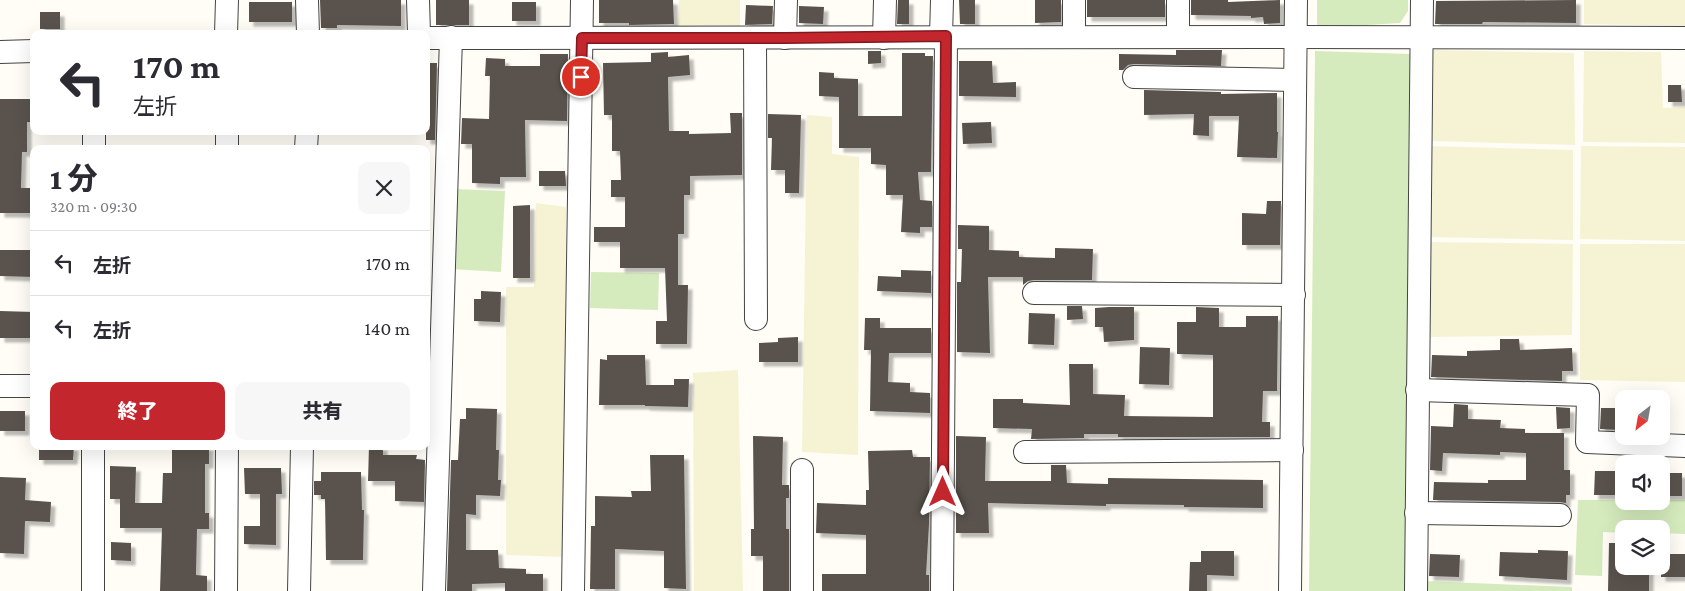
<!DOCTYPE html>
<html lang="ja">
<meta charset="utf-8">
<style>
:root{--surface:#fff;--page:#f7f7f7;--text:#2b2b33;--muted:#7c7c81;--line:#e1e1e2;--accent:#c4262e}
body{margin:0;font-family:"Crimson Pro","Noto Sans JP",serif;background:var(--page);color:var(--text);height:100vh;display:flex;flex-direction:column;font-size:19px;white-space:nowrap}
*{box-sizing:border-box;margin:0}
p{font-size:16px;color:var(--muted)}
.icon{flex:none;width:28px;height:28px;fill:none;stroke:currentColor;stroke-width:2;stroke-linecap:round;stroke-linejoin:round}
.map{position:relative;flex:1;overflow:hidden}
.side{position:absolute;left:30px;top:145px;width:400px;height:305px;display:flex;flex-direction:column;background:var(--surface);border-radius:10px;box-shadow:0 5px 20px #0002}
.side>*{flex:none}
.top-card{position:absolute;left:30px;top:30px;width:400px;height:105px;border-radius:10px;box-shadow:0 5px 20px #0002;background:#fff;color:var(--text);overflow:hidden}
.needle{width:32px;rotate:211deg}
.fabs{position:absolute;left:1615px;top:390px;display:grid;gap:10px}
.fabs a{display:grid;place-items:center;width:55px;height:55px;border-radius:10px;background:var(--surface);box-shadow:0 5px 20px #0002;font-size:25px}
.pin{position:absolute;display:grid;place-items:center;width:42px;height:42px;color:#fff;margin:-21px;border:2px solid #fff;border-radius:50%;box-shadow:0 1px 5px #0007}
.me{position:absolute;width:55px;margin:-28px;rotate:0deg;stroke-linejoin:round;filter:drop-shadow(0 0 4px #0008)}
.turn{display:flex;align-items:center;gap:18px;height:105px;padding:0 20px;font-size:22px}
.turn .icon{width:65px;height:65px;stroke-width:2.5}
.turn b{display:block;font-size:35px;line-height:42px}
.round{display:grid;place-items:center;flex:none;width:52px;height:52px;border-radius:10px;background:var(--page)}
.overview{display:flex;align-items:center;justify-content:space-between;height:85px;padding:0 20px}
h1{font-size:30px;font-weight:800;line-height:38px}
.button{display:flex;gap:10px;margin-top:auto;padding:10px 20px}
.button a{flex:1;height:58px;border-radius:10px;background:var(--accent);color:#fff;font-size:20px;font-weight:800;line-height:58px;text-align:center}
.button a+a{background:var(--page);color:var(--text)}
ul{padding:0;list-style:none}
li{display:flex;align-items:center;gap:15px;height:65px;padding:0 20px;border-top:1px solid var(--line)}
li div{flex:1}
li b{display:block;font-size:19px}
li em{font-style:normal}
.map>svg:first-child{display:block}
.farmland{fill:#f6f3d4}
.green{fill:#d5ebbd}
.building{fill:#5a524d;filter:url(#shadow)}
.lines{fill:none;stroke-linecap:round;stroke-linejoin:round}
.minor-casing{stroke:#444;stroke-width:24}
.minor{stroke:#fff;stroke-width:22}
.route-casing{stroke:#7f191e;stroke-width:12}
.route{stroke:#c4262e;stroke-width:9}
</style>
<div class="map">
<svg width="1685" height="591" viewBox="0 0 1685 591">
<defs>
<filter id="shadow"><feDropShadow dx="4.5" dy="4.5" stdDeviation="1" flood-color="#0004"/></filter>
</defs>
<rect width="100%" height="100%" fill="#fffdf5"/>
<g class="farmland">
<path d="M679,0H740V26H678Z"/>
<path d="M1584,0H1685V26L1584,24Z"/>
<path d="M1432,50L1574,53L1575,145L1432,141Z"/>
<path d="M1584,51L1661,52L1663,108L1685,107V143L1583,142Z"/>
<path d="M807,115L832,117V154L859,157L858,455L802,452Z"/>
<path d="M1430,146L1573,150V240L1428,237Z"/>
<path d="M1581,146L1685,147V241L1580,239Z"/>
<path d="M536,203L566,207L565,557L506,555V287H534Z"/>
<path d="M1428,242L1573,244L1572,335L1431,337Z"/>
<path d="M1580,244H1685V382L1580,380Z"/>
<path d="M738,370L743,591H694L693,373Z"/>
</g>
<g class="green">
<path d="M1317,0H1408V11L1400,23L1317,28Z"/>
<path d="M1315,51L1410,54L1408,591H1309Z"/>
<path d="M453,189L505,191L501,272L451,269Z"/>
<path d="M591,272L659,273L658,310L590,308Z"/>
<path d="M1578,500H1685V534L1661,533V529H1624V533L1603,532L1602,576L1575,575Z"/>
<path d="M1424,581L1572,587V591H1424Z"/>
</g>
<g class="building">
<path d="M320,0H401V26L337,25V28H321Z"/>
<rect x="436" y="0" width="33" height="25"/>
<path d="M599,0H673L674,24L629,25V23H599Z"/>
<path d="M898,0H909V24H897Z"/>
<path d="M959,0H975V24H960Z"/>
<path d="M1035,0H1061V22L1035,23Z"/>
<rect x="1087" y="0" width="78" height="17"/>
<path d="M1191,0H1228V2L1280,0V23L1264,24L1263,17L1251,18V16L1191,15Z"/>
<path d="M1576,0V23L1483,22L1482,24H1435L1436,1Z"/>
<rect x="249" y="2" width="43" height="20"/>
<rect x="512" y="2" width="24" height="19"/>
<path d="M746,5L773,6L772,24L745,25Z"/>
<path d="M799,6L824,7L823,24L799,23Z"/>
<rect x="40" y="12" width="20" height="17"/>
<path d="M1176,50H1222L1221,66L1134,64L1128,65L1123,70H1119V54L1176,55Z"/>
<path d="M868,51H881V63L868,64Z"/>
<path d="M668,52V57L689,55L690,75L668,77L669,131H689V134L731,133L730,113H742V175L690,176V195H684V234H678V285H688L687,344H656V321H667L665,268H620V242H594V227H625V197H611V180H621L620,151H612V115H604L603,63L651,62V53Z"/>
<path d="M902,53H925V56H933L931,172H918L920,200L932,201V227H920V233L901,232L903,195H886V165L871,164V148H839V97L819,96V72L834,73V78L858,79V116H902Z"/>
<path d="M540,54H568L567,121L525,120L526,177H500V184L472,183V144H461L462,118L489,119L490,76H485L486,58L505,59V66H540Z"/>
<path d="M959,61H992L993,83L1016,82V97L959,96Z"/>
<path d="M426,63H437L435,140H426Z"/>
<path d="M1668,85H1681L1682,102H1668Z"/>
<path d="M1144,90L1221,92V94L1277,93V132H1278L1277,158L1237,157L1239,116H1209V136L1193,135L1194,114L1144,115Z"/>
<path d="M0,99H34V122H27V152H22L21,188H34V213H0Z"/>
<path d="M768,114L801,115L799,193H785V170H771L772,138H768Z"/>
<path d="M991,122L992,143L963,144L962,123Z"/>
<path d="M539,171H565L566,186H539Z"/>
<path d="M1267,201H1281L1280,245H1242V213L1266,214Z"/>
<path d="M530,205V278H513V206Z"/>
<path d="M958,225L989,226V250L1019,251V257L1055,258V248L1093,249L1092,280H1034L1028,281L1023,285V277H988L990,353L957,352V282H961L962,249H958Z"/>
<path d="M0,250H34V277L0,276Z"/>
<path d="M901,270L931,271V293L877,291L878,276L901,277Z"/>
<path d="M481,291L501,292L500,322L474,321V299H481Z"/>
<path d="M1067,306H1082L1083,319L1067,320Z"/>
<path d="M1109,307H1134V340L1104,342L1103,327H1095V308Z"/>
<path d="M1196,307L1219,308V327H1246V316H1278L1277,391H1263L1262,422H1270V437H1118V434H1084V438L1031,439L1032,429L993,428V399H1023V403L1070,405L1069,364H1093V394L1125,395L1124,416L1213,417V355L1177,354V322H1196Z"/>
<path d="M0,311L34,312V338H0Z"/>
<path d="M1029,313L1055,314L1054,345L1028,344Z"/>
<path d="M865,318H880V328H931V353H889L888,382L910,383V392L930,393V413L870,411L871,350H864Z"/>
<path d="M798,337V362H759V343L778,342V338Z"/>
<path d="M1500,339H1519L1520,350L1572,348L1573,371H1562V381L1431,377L1432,355L1467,356V351L1500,350Z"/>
<path d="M1140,347L1170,348L1169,385L1139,384Z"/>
<path d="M607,355H645L646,385H674V379H689L688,407L645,406V405H599L600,359L607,360Z"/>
<path d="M1454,404L1468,405V419L1501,420L1500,428L1525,429V433H1564V470H1570V495H1566V503L1560,502L1433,500L1434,482L1488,483V480H1526V453L1500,452V455L1443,453L1442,471L1430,470L1431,426L1453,427Z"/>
<path d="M1556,407L1570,408V428L1557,429Z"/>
<path d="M466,408L497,409L496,450H499L498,480H501L500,496L476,495V515L466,514V550H498L499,568L526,569V574H543V591H505V583L472,584V591H447L451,460H458L460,419H466Z"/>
<path d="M1601,408H1620L1619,430L1600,429Z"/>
<rect x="0" y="411" width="25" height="20"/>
<path d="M753,436L783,437L782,485H789V498H786V529H789V591H763V556H751V529H754Z"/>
<path d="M956,436L986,437L985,481H1051V465H1066L1067,483L1108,484V478L1263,480V508L1184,507V505L1106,504V506L988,503L989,533H956Z"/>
<path d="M39,446H74L73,460H39Z"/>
<path d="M172,446H209V464H205V513H209V529H197L196,575L207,576V591H160L162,528H120V499H110V466L136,467L135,503H162L163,473H172Z"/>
<path d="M369,446H383V455H417L416,459L425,460L424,502L395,501V481H368Z"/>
<path d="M912,450L913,457H930L929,524L926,575H929V591H822V574H866V535L816,533L817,503L866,505V490H869L868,451Z"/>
<path d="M650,455H684L686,589L664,588V551L615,549V589H590L591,526H595V496L632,497L631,491H651Z"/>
<path d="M244,468H281L282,494H276V545L244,544V526H260V494H245Z"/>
<path d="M1595,471H1624V495H1594Z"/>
<path d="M321,472H361L362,510H364L363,560H326L325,499H321V495H314V481H321Z"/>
<rect x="1661" y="473" width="21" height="23"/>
<path d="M0,477L26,478L25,500L51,502L50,522L25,521L24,554L0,553Z"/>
<path d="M111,542L131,543V561L111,560Z"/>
<path d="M1609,543H1623V566H1649V591H1608Z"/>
<path d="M1538,550L1568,551L1567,580L1499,576L1500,552L1538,553Z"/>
<path d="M1201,551H1234V576L1207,575V591H1189L1190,562H1201Z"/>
<path d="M1430,554L1460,555L1459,577L1429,576Z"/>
<rect x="1661" y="554" width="24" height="23"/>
</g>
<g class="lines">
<g class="minor-casing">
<g id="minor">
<path d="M307,0L308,34"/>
<path d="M418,0L419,34"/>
<path d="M226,34L227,0"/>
<path d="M941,37L942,0"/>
<path d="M1074,37V0"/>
<path d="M1178,37V0"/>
<path d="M426,38L1295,37L1685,38"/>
<path d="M755,38L756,319"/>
<path d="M785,38L786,0"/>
<path d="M884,38L885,0"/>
<path d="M0,52L34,51"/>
<path d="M1134,77L1295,80"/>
<path d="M227,131V149"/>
<path d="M94,149V131"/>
<path d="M306,149L307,131"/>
<path d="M1034,293L1294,295"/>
<path d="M0,386H34"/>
<path d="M1417,390L1588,395L1587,442L1685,446"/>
<path d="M93,446V591"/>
<path d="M1025,452L1292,450"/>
<path d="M802,470V591"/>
<path d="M1416,513L1560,515"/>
<path d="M226,591L227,446"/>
<path d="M299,591L302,446"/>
<path d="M434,591L451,37"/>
<path d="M573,591L582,0"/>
<path d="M942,591L946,37"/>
<path d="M1290,591L1296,0"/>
<path d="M1416,591L1422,0"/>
</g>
</g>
<use href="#minor" class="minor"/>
</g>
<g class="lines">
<g class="route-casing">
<path id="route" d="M581,77L582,38H785L946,36L943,492"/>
</g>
<use href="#route" class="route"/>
</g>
</svg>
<div class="fabs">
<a><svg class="needle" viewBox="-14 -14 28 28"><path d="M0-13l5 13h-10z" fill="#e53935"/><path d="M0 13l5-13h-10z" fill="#7c7c81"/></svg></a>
<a><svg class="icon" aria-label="sound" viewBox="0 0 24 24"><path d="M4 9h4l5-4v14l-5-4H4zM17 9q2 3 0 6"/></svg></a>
<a><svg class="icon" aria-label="layers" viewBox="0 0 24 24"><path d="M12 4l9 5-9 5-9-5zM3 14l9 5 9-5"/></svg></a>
</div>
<div class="pin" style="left:581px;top:77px;background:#d93025"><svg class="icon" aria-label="arrive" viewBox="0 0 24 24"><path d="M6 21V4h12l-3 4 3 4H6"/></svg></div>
<svg class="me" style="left:943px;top:492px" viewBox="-20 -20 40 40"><path d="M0-17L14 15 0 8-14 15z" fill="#c4262e" stroke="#fff" stroke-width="4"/></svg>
<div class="top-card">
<div class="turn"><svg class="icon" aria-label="left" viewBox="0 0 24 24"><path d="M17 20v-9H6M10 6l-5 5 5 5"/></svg><div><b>170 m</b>左折</div></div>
</div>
<section class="side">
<div class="overview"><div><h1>1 分</h1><p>320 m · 09:30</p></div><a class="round"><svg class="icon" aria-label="close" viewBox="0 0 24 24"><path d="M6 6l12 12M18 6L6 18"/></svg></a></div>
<ul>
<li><svg class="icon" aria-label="left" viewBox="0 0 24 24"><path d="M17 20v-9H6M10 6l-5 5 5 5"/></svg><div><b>左折</b></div><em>170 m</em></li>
<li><svg class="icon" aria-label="left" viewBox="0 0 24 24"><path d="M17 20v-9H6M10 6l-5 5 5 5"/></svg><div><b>左折</b></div><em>140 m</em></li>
</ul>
<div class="button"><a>終了</a><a>共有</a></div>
</section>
</div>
